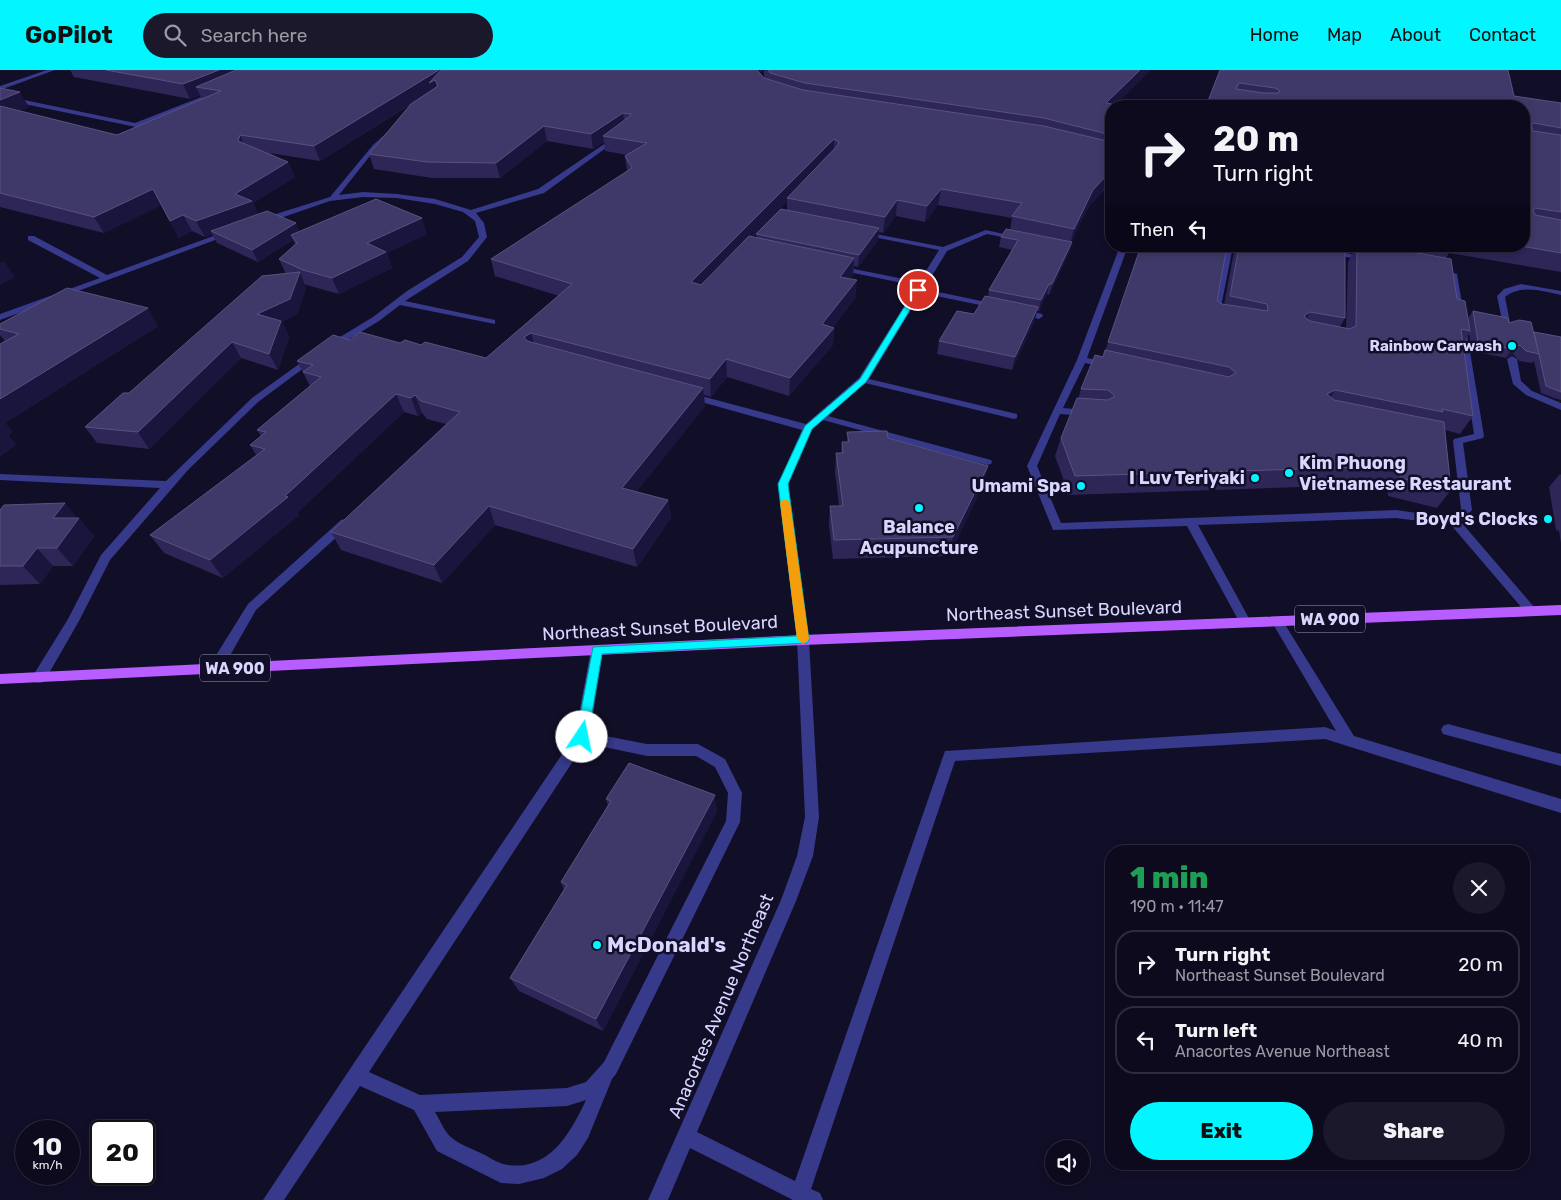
<!DOCTYPE html>
<meta charset="utf-8">
<style>
:root{--surface:#0d0a1e;--page:#1b182b;--text:#f1f3f6;--muted:#9a9aa4;--line:#2d2b3c;--accent:#02f6ff}
body{margin:0;font-family:Rubik,sans-serif;background:var(--page);color:var(--text);height:100vh;display:flex;flex-direction:column;font-size:19px;white-space:nowrap}
*{box-sizing:border-box;margin:0}
p{font-size:16px;color:var(--muted)}
.icon{flex:none;width:28px;height:28px;fill:none;stroke:currentColor;stroke-width:2;stroke-linecap:round;stroke-linejoin:round}
.map{position:relative;flex:1;overflow:hidden}
.sheet{position:absolute;left:1105px;top:775px;width:425px;height:325px;display:flex;flex-direction:column;background:var(--surface);border-radius:20px;box-shadow:0 2px 8px #0003,0 0 0 1px var(--line)}
.sheet>*{flex:none}
.hud{position:absolute;left:1105px;top:30px;width:425px;height:152px;border-radius:20px;box-shadow:0 2px 8px #0003,0 0 0 1px var(--line);background:#0d0a1e;color:var(--text);overflow:hidden}
.controls{position:absolute;left:1045px;top:1070px;display:grid;gap:10px}
.controls a{display:grid;place-items:center;width:45px;height:45px;border-radius:50%;background:var(--surface);box-shadow:0 2px 8px #0003,0 0 0 1px var(--line);font-size:25px}
.speed{position:absolute;left:15px;top:1050px;display:flex;gap:10px;font-size:25px;font-weight:700;text-align:center}
.speed>*{display:grid;place-content:center;width:65px;height:65px;border-radius:50%;background:var(--surface);box-shadow:0 2px 8px #0003,0 0 0 1px var(--line);line-height:1}
.speed small{font-size:12px;font-weight:400}
.speed .limit{border:2px solid #111;border-radius:8px;background:#fff;color:#111}
.pin{position:absolute;display:grid;place-items:center;width:42px;height:42px;color:#fff;margin:-21px;border:2px solid #fff;border-radius:50%;box-shadow:0 1px 5px #0007}
.me{position:absolute;width:55px;margin:-28px;rotate:11deg;stroke-linejoin:round;filter:drop-shadow(0 0 4px #0008)}
.turn{display:flex;align-items:center;gap:18px;height:105px;padding:0 25px;font-size:22px}
.turn .icon{width:65px;height:65px;stroke-width:2.5}
.turn b{display:block;font-size:35px;line-height:42px}
.then{display:flex;align-items:center;height:48px;padding:0 25px;background:#0003;gap:10px;font-size:19px}
.round{display:grid;place-items:center;flex:none;width:52px;height:52px;border-radius:26px;background:var(--page)}
.head{display:flex;align-items:center;justify-content:space-between;height:85px;padding:0 25px}
h1{font-size:30px;font-weight:800;line-height:38px;color:#1e9e55}
.button{display:flex;gap:10px;margin-top:auto;padding:10px 25px}
.button a{flex:1;height:58px;border-radius:30px;background:var(--accent);color:#111;font-size:20px;font-weight:800;line-height:58px;text-align:center}
.button a+a{background:var(--page);color:var(--text)}
ul{padding:0;list-style:none}
li{display:flex;align-items:center;gap:15px;height:68px;margin:0 10px 8px;padding:0 15px;border:2px solid var(--line);border-radius:20px}
li div{flex:1}
li b{display:block;font-size:19px}
li em{font-style:normal}
header{display:flex;align-items:center;gap:30px;box-sizing:border-box;height:70px;padding:0 25px;background:var(--accent);color:#111}
header strong{font-size:24px}
nav{display:flex;gap:28px;margin-inline-start:auto;font-size:18px}
.search{width:350px;height:45px;background:var(--page);display:flex;align-items:center;gap:12px;box-sizing:border-box;padding:0 18px;border-radius:28px;color:var(--muted);font-size:19px}
.map>svg:first-child{display:block}
.lines{fill:none;stroke-linecap:round;stroke-linejoin:round}
.minor{fill:#37398a;fill-rule:evenodd}
.major{fill:#b85dff;fill-rule:evenodd}
.wall{fill:#2d2657;fill-rule:evenodd}
.shaded-wall{fill:#1a153c}
.building{fill:#3f3969;stroke:#575280;fill-rule:evenodd}
.route{fill:#02f6ff;stroke:#01a0a6}
.slow{fill:#f59e0b}
.poi-dot{fill:#02f6ff;stroke:#110e28;stroke-width:2}
.labels{text-anchor:middle;stroke-width:5;stroke-linejoin:round;paint-order:stroke}
.far-poi-label{font-size:15px;font-weight:bold;fill:#d8d6ff;stroke:#110e28;text-anchor:end}
.shield{fill:#110e28;stroke:#9c9abe;stroke-width:1}
.shield-label{font-size:16px;font-weight:bold;fill:#d8d6ff}
.poi-label{font-size:18px;font-weight:bold;fill:#d8d6ff;stroke:#110e28;text-anchor:end}
.street-label{font-size:18px;fill:#d8d6ff;stroke:#110e28}
.near-poi-label{font-size:21px;font-weight:bold;fill:#d8d6ff;stroke:#110e28;text-anchor:start}
</style>
<header>
<strong>GoPilot</strong>
<div class="search"><svg class="icon" aria-label="search" viewBox="0 0 24 24"><circle cx="10" cy="10" r="6"/><path d="M15 15l6 6"/></svg>Search here</div>
<nav><a>Home</a><a>Map</a><a>About</a><a>Contact</a></nav>
</header>
<div class="map">
<svg width="1561" height="1130" viewBox="0 0 1561 1130">
<rect width="100%" height="100%" fill="#110e28"/>
<g class="lines">
<g class="minor">
<path d="M47,0H55L0,20V16Z"/>
<path d="M214,22L219,23L136,57L0,29V25L135,53Z"/>
<path d="M391,59L393,60V62L377,77L339,125L363,122L397,124L435,129L471,140L538,119L616,66L621,67L544,123L476,143L484,153L487,167L468,191L405,231L495,250V254L400,235L379,251L333,279H327V275L373,247L407,221L462,187L479,167L475,151L463,142L435,134L397,128L363,127L330,131L266,153H260V149L330,127L373,75Z"/>
<path d="M986,160L1021,168L1017,170L987,164L947,181L924,219L1000,235V239L921,223L869,309L1017,344V348L1014,349L865,313L828,346L991,390L992,392L991,394L987,395L823,350L812,359L788,414L809,570L819,747L813,786L796,831L697,1062L795,1111L945,681L1325,657L1336,661L1273,554L1271,551L1273,548H1281L1354,666L1561,729V743L1325,669L955,691L811,1119L820,1123L823,1130H793L690,1078L668,1130H648L781,830L797,786L805,747L797,570L778,414L802,360L687,328L685,326L690,323L806,354L859,308L917,216L834,199V195L919,212L939,180L863,165H860V161L943,177Z"/>
<path d="M227,161L234,163L0,250V244L100,208L28,170V166H34L107,205Z"/>
<path d="M1120,176H1128L1087,288L1111,293L1113,295L1108,298L1085,293L1063,338L1087,340L1092,343L1087,346L1060,344L1037,396L1061,453L1396,440L1452,448L1461,439L1453,371L1454,369L1474,364L1449,206L1435,203L1434,201L1438,199L1457,204L1484,366L1483,368L1463,373L1472,440L1461,452L1535,538L1537,541L1535,544H1527L1451,455L1396,448L1198,455L1251,552L1249,555H1241L1187,456L1053,460L1027,396L1077,290Z"/>
<path d="M1225,176H1233L1219,247L1215,250L1211,247Z"/>
<path d="M1291,176H1309L1367,187L1371,189L1367,191Z"/>
<path d="M1521,214L1561,221V225C1543,221 1521,214 1505,227L1511,258L1504,260L1497,226L1504,219Z"/>
<path d="M1019,238L1042,244L1043,246L1039,249L1016,243V239Z"/>
<path d="M313,284L316,285V289L258,332L188,400L110,490L79,551L44,612L39,613L34,612L32,608L34,604L68,549L101,485L160,418L0,410V404L166,411L252,328Z"/>
<path d="M1512,286L1517,289L1521,311L1532,321L1561,333V340L1526,325L1513,314L1507,289Z"/>
<path d="M345,449L349,450L351,453L349,456L256,540L220,603H210L209,599L210,595L248,534L341,450Z"/>
<path d="M597,575L601,577L603,580L590,663L647,674H698L725,689L742,723L740,752L616,1004L612,1009L588,1068L577,1085L562,1099L544,1108L519,1114L501,1113L437,1081L414,1040L360,1016L284,1130H263L350,999L575,665L591,580L593,577ZM585,673L647,686H696L715,697L728,723L726,751L604,992L586,1012L567,1018L420,1025L369,1002ZM586,1030C570,1064 548,1104 503,1094C496,1092 489,1087 483,1084C473,1079 460,1075 452,1068C445,1063 440,1050 435,1042L567,1036Z"/>
<path d="M1448,654L1561,684V696L1443,664L1441,660L1443,656Z"/>
</g>
<path class="major" d="M1561,535V545L803,575L0,614V604L803,565Z"/>
</g>
<g class="wall">
<path d="M70,0H1150L1115,35L1111,36V122L1103,121L1089,136L1071,172L1069,183L1049,225L1047,224L1039,241H1037L1035,250L1012,300L937,284L939,271L974,244L988,227L989,220L1012,180L999,177L1001,167L1010,160L1012,148L938,135L925,152L896,146L883,163L879,162L878,170L858,197L854,196L853,205L850,209L856,227L833,257L834,258L833,275L789,326L727,307L711,327L704,325L705,336L636,422L668,430L671,448L637,497L495,455L442,513L341,480L331,462L446,354L427,349L422,343L418,346L404,342L297,443L299,445L223,508L164,483L150,465L256,385L250,375L261,366L257,360L310,316L297,291L350,270L421,275L486,288L559,226L495,206L491,189L627,101L625,86L627,85L605,81L604,72L593,79L547,71L500,108H432L374,99L369,84L413,33L320,91L269,83L288,92L295,107L253,133L258,144L296,153L299,161L427,164L387,183L392,198L339,224L310,216L304,214L306,218L297,244L282,252L289,267L278,300L241,288L149,379L97,373L85,357L286,204L279,189L295,175L293,170L258,192L217,173L212,164L205,167L192,161L179,168L161,135L104,163L0,137V18L29,37L18,41L117,65L202,29L200,25L190,29L74,7ZM764,1V8L759,2ZM787,132V140L756,164L757,168L753,167Z"/>
<path d="M1220,0L1514,26L1561,33V202L1449,183L1446,188L1457,229L1468,248L1473,241L1509,253L1534,262L1561,267V330L1554,328L1541,323L1534,291L1532,293L1519,291L1513,284L1506,288L1472,281L1469,264L1463,273L1473,346L1460,364L1445,360L1451,420L1437,438L1388,426L1387,414L1069,425L1055,386L1061,368L1078,329L1081,319L1103,287L1141,176L1217,231L1222,234L1224,235L1235,176H1345V248L1340,257L1346,258L1348,192L1356,176H1524V36H1206Z"/>
<path d="M0,254L158,256L5,353L12,362L8,365L16,375L0,386V274L5,271L0,265Z"/>
<path d="M847,362L888,368L988,396L983,415L949,486L833,489L829,455L830,436H839L835,402L836,383H841L842,372H847Z"/>
<path d="M1560,404L1561,405V473L1559,461L1556,460L1549,417Z"/>
<path d="M0,440L77,448L94,466L73,496H53L40,514L0,515Z"/>
<path d="M606,729L717,741L603,961L519,921L510,908L564,820L561,812L608,736Z"/>
</g>
<g class="shaded-wall">
<path d="M219,0H253L196,17L200,25L190,29L183,14Z"/>
<path d="M439,0H443L435,10L439,24L431,21L320,91L314,76Z"/>
<path d="M757,0H764V1L757,2Z"/>
<path d="M1140,0H1150L1114,36L1106,33Z"/>
<path d="M20,22L29,37L0,48V30Z"/>
<path d="M623,43L625,57L603,66L604,72L593,79L591,64Z"/>
<path d="M544,56L547,71L500,108L496,93Z"/>
<path d="M240,65L246,80L238,71Z"/>
<path d="M834,69V84L787,128V132L692,229L691,212Z"/>
<path d="M288,92L295,107L253,133L260,147L211,161L212,164L205,167L196,151L235,124Z"/>
<path d="M1107,105L1103,121L1089,136L1070,175L1074,159L1093,120Z"/>
<path d="M153,119L161,135L104,163L94,147Z"/>
<path d="M941,119L938,135L925,152L927,136Z"/>
<path d="M897,130L896,146L883,163L885,147Z"/>
<path d="M183,145L192,161L179,168L170,151Z"/>
<path d="M422,148L427,164L387,183L392,198L339,224L332,208L367,173Z"/>
<path d="M296,153L301,165H291L293,170L258,192L252,180Z"/>
<path d="M879,158L878,170L858,197L859,185Z"/>
<path d="M1072,172L1069,183L1049,225L1052,214Z"/>
<path d="M854,188L853,205L839,224L840,207Z"/>
<path d="M4,191L15,207L0,215V193Z"/>
<path d="M300,202L306,218L297,244L282,252L289,267L278,300L269,284L257,244Z"/>
<path d="M857,210L856,227L821,272L822,254Z"/>
<path d="M1049,214L1047,224L1039,241L1041,230Z"/>
<path d="M1038,237L1035,250L1012,300L1015,287Z"/>
<path d="M148,238L158,256L5,353L12,362L8,365L16,375L0,386V329Z"/>
<path d="M1310,242L1301,259L1305,245Z"/>
<path d="M834,258L833,275L789,326L790,308Z"/>
<path d="M531,263L536,280L524,267Z"/>
<path d="M232,272L241,288L149,379L138,362Z"/>
<path d="M1520,275L1513,284L1506,288L1512,279Z"/>
<path d="M726,289L727,307L711,327L710,309Z"/>
<path d="M703,318L705,336L625,436L622,418Z"/>
<path d="M1335,320L1324,338L1327,324Z"/>
<path d="M396,324L404,342L297,443L299,445L223,508L210,490L285,426Z"/>
<path d="M415,325L422,343L418,346L411,328Z"/>
<path d="M988,396L983,415L949,486L953,467Z"/>
<path d="M668,430L671,448L637,497L633,479Z"/>
<path d="M65,433L78,449L79,448L94,466L73,496L57,478L53,448Z"/>
<path d="M489,436L495,455L442,513L434,495Z"/>
<path d="M37,478L53,496L40,514L23,496Z"/>
<path d="M715,725L717,741L603,961L596,949Z"/>
</g>
<g class="building">
<path d="M106,0H219L183,14Z"/>
<path d="M236,0H439L314,76L240,65L238,71L288,92L235,124L252,131L196,151L183,145L170,151L153,119L94,147L0,123V36L117,65L221,21L196,17Z"/>
<path d="M441,0H757L764,8L803,20L1044,56L1111,72V105H1107L1093,120L1074,159L1012,146L1022,133L941,119L927,136L897,130L885,147L787,128L838,75L839,72L834,69L691,212L701,215L749,166L854,188L840,207L857,210L822,254L834,258L790,308L726,289L710,309L531,263L524,267L527,271L703,318L622,418L668,430L633,479L489,436L434,495L331,462L460,342L421,331L415,325L411,328L396,324L285,426L288,427L210,490L150,465L265,379L250,375L266,362L257,360L321,307L303,302L313,295L297,291L333,265L350,270L360,262L400,273L405,270L421,275L425,272L486,288L572,214L491,189L632,98L625,86L647,73L603,66L630,46L631,44L623,43L591,64L544,56L496,93L427,92L369,84L411,34L438,16L435,10L429,13Z"/>
<path d="M768,0H1140L1106,33L1125,36H1111V65L1044,48L805,13L770,3Z"/>
<path d="M1220,0H1508L1514,26L1561,33V58L1534,53L1531,55L1533,61L1561,65V142L1535,138L1533,140L1535,145L1561,150V183L1521,176H1524V36H1206ZM1239,13L1275,18L1280,21L1278,23H1264L1236,19Z"/>
<path d="M0,18L20,22L0,30Z"/>
<path d="M376,129L422,148L367,173L386,182L332,208L303,200L279,189L297,173L291,165Z"/>
<path d="M781,139L879,158L859,185L756,164Z"/>
<path d="M267,141L296,153L252,180L211,161Z"/>
<path d="M1006,159L1072,172L1052,214H1049L1041,230L989,220L1018,170L1001,167Z"/>
<path d="M1141,176H1227L1217,231L1222,234L1268,241L1267,234L1230,226L1239,176H1345V248L1310,242L1305,245V248L1310,251L1350,259L1356,256L1357,176H1378L1451,189L1457,229L1465,231L1470,261L1461,259L1473,346L1442,339L1443,342L1335,320L1327,324L1334,330L1444,352L1451,420L1400,408V396L1075,406L1061,368L1077,328L1108,330L1115,326L1108,320L1081,319L1095,285L1103,287L1105,280L1229,307L1236,303L1229,297L1108,272Z"/>
<path d="M1424,176H1450V181Z"/>
<path d="M300,202L290,229L257,244L281,251L269,284L232,272L138,362L85,357L123,323H129L262,206Z"/>
<path d="M67,218L148,238L0,329V274L19,264L0,259V254Z"/>
<path d="M985,226L1038,237L1015,287L939,271L957,241L974,244Z"/>
<path d="M1473,241L1508,248L1509,253L1519,250L1531,252L1539,284L1526,281L1520,275L1512,279L1478,272Z"/>
<path d="M1534,262L1561,267V322L1546,316Z"/>
<path d="M887,361L888,368L988,396L953,467L834,470L830,436H843L836,383H843L842,372H849L847,362Z"/>
<path d="M65,433L53,448H79L57,478H37L23,496H0V440L4,435Z"/>
<path d="M629,693L715,725L596,949L510,908L567,815L561,812L611,731L606,729Z"/>
</g>
<path class="route" d="M916,218L922,220L866,312L812,359L788,414L809,570L807,573L602,584L588,667L586,671L582,673L577,671L576,667L593,577L797,566L778,414L805,356L860,309Z"/>
<path class="slow" d="M785,429L790,432L809,569L803,574L797,569L780,432Z"/>
<g class="poi-dot">
<circle cx="1512" cy="276" r="5"/>
<circle cx="1289" cy="403" r="5"/>
<circle cx="1255" cy="408" r="5"/>
<circle cx="1081" cy="416" r="5"/>
<circle cx="919" cy="438" r="5"/>
<circle cx="1548" cy="449" r="5"/>
<circle cx="597" cy="875" r="5"/>
</g>
<g class="labels">
<g class="far-poi-label">
<text x="1502" y="281">Rainbow Carwash</text>
</g>
<g class="shield">
<rect x="1295" y="535.5" width="70" height="27" rx="4"/>
<rect x="200" y="584.5" width="70" height="27" rx="4"/>
</g>
<g class="shield-label">
<text x="1330" y="555">WA 900</text>
<text x="235" y="604">WA 900</text>
</g>
<g class="poi-label">
<text x="1299" y="399" text-anchor="start">Kim Phuong<tspan x="1299" dy="21">Vietnamese Restaurant</tspan></text>
<text x="1245" y="414">I Luv Teriyaki</text>
<text x="1071" y="422">Umami Spa</text>
<text x="1538" y="455">Boyd's Clocks</text>
<text x="919" y="463" text-anchor="middle">Balance<tspan x="919" dy="21">Acupuncture</tspan></text>
</g>
<g class="street-label">
<text transform="translate(1064 541) rotate(-2)" y="6">Northeast Sunset Boulevard</text>
<text transform="translate(660 558) rotate(-3)" y="6">Northeast Sunset Boulevard</text>
<text transform="translate(721 936) rotate(-67)" y="6">Anacortes Avenue Northeast</text>
</g>
<g class="near-poi-label">
<text x="607" y="882">McDonald's</text>
</g>
</g>
</svg>
<div class="controls">
<a><svg class="icon" aria-label="sound" viewBox="0 0 24 24"><path d="M4 9h4l5-4v14l-5-4H4zM17 9q2 3 0 6"/></svg></a>
</div>
<div class="speed"><div>10<small>km/h</small></div><div class="limit">20</div></div>
<div class="pin" style="left:918px;top:220px;background:#d93025"><svg class="icon" aria-label="arrive" viewBox="0 0 24 24"><path d="M6 21V4h12l-3 4 3 4H6"/></svg></div>
<svg class="me" style="left:582px;top:667px" viewBox="-20 -20 40 40"><circle r="19" fill="#fff"/><path d="M0-13L10 11 0 6-10 11z" fill="#02f6ff"/></svg>
<div class="hud">
<div class="turn"><svg class="icon" aria-label="right" viewBox="0 0 24 24"><path d="M7 20v-9h11M14 6l5 5-5 5"/></svg><div><b>20 m</b>Turn right</div></div>
<div class="then">Then<svg class="icon" aria-label="left" viewBox="0 0 24 24"><path d="M17 20v-9H6M10 6l-5 5 5 5"/></svg></div>
</div>
<section class="sheet">
<div class="head"><div><h1>1 min</h1><p>190 m · 11:47</p></div><a class="round"><svg class="icon" aria-label="close" viewBox="0 0 24 24"><path d="M6 6l12 12M18 6L6 18"/></svg></a></div>
<ul>
<li><svg class="icon" aria-label="right" viewBox="0 0 24 24"><path d="M7 20v-9h11M14 6l5 5-5 5"/></svg><div><b>Turn right</b><p>Northeast Sunset Boulevard</p></div><em>20 m</em></li>
<li><svg class="icon" aria-label="left" viewBox="0 0 24 24"><path d="M17 20v-9H6M10 6l-5 5 5 5"/></svg><div><b>Turn left</b><p>Anacortes Avenue Northeast</p></div><em>40 m</em></li>
</ul>
<div class="button"><a>Exit</a><a>Share</a></div>
</section>
</div>
